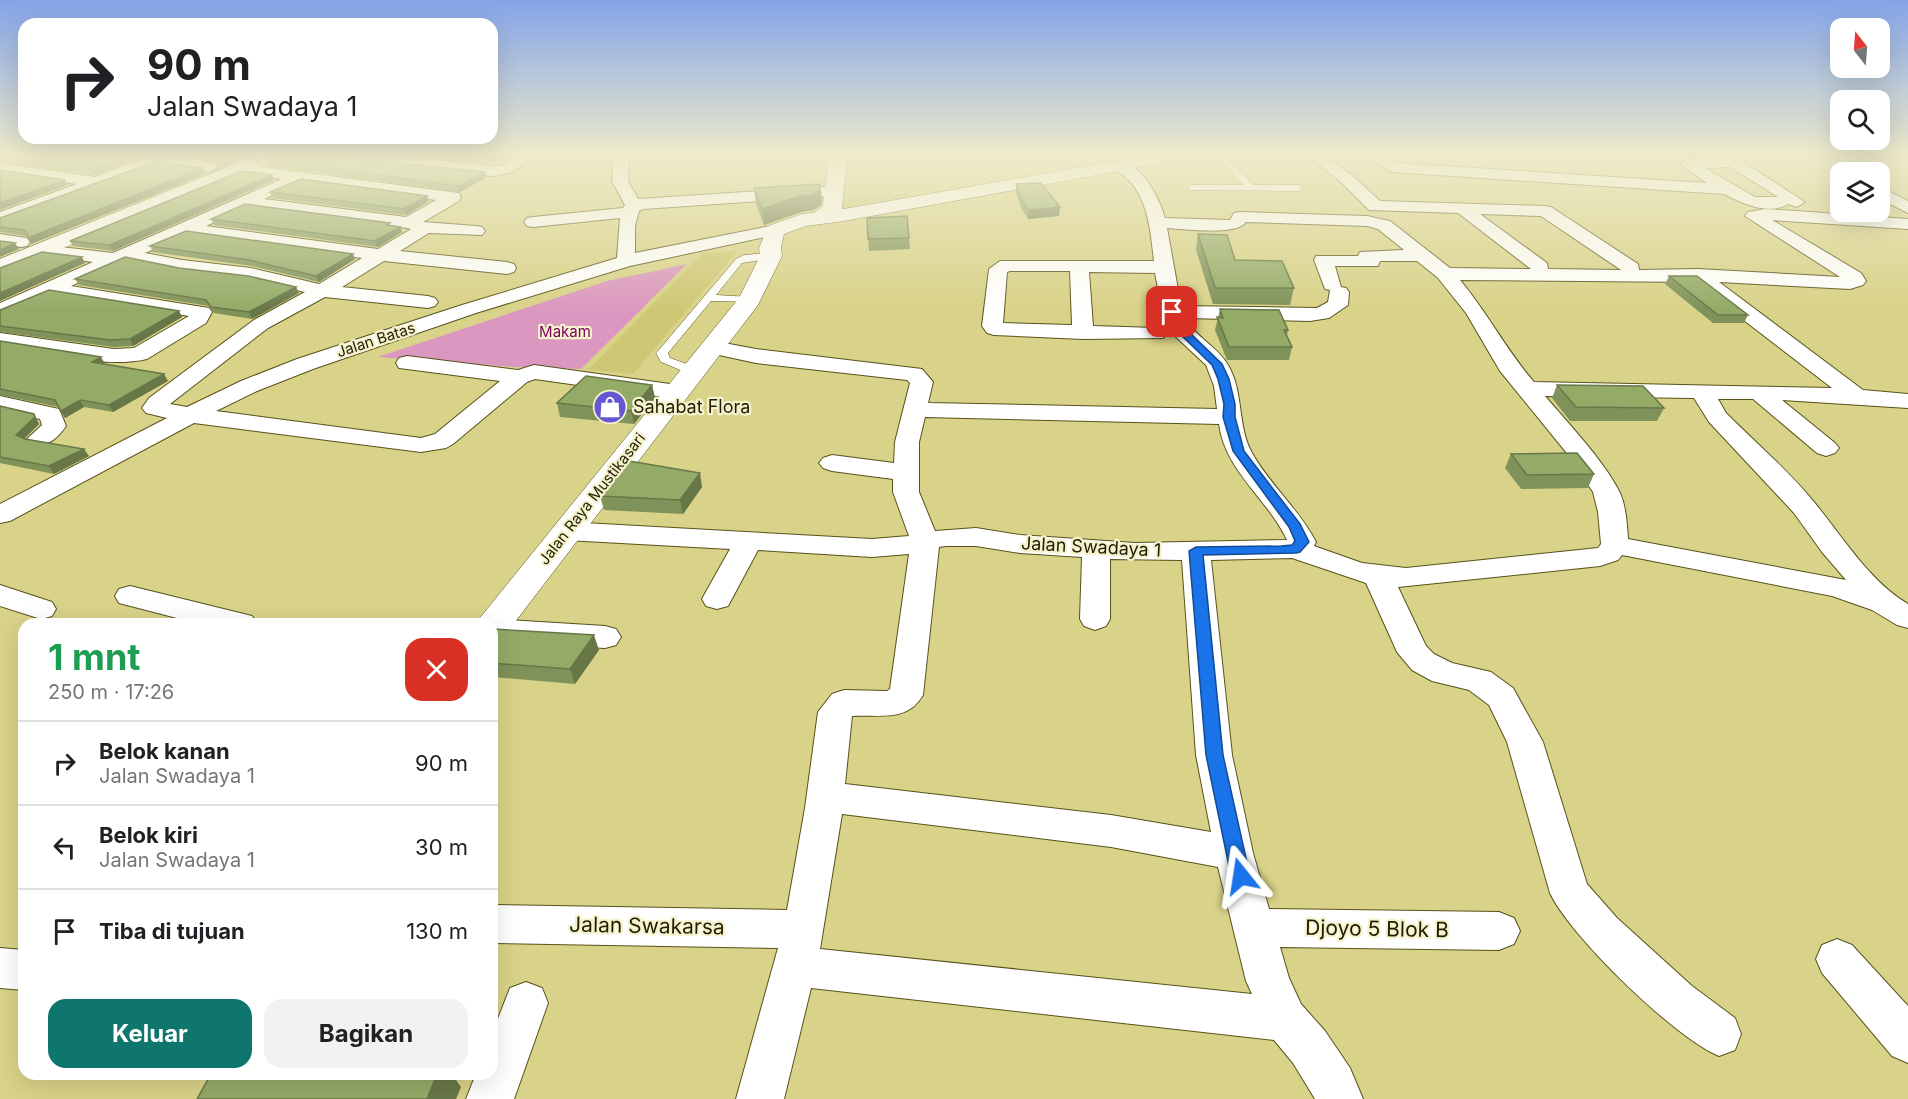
<!DOCTYPE html>
<html lang="id">
<meta charset="utf-8">
<style>
:root{--surface:#fff;--page:#f2f2f2;--text:#202124;--muted:#757577;--line:#e0e0e0;--accent:#0f766e}
body{margin:0;font-family:Inter,sans-serif;background:var(--page);color:var(--text);height:100vh;display:flex;flex-direction:column;font-size:22px;white-space:nowrap}
*{box-sizing:border-box;margin:0}
p{font-size:20px;color:var(--muted)}
.icon{flex:none;width:33px;height:33px;fill:none;stroke:currentColor;stroke-width:2;stroke-linecap:round;stroke-linejoin:round}
.map{position:relative;flex:1;overflow:hidden}
.details{position:absolute;left:18px;top:618px;width:480px;height:462px;display:flex;flex-direction:column;background:var(--surface);border-radius:18px;box-shadow:0 6px 24px #0002}
.details>*{flex:none}
.guide{position:absolute;left:18px;top:18px;width:480px;height:126px;border-radius:18px;box-shadow:0 6px 24px #0002;background:#fff;color:var(--text);overflow:hidden}
.needle{width:39px;rotate:343deg}
.tools{position:absolute;left:1830px;top:18px;display:grid;gap:12px}
.tools a{display:grid;place-items:center;width:60px;height:60px;border-radius:12px;background:var(--surface);box-shadow:0 6px 24px #0002;font-size:30px}
.pin{position:absolute;display:grid;place-items:center;width:51px;height:51px;color:#fff;margin:-26px;border-radius:12px;box-shadow:0 3px 9px #0006}
.me{position:absolute;width:66px;margin:-33px;rotate:345deg;stroke-linejoin:round;filter:drop-shadow(0 0 4px #0008)}
.turn{display:flex;align-items:center;gap:21px;height:126px;padding:0 30px;font-size:27px}
.turn .icon{width:78px;height:78px;stroke-width:2.5}
.turn b{display:block;font-size:42px;line-height:51px}
.round{display:grid;place-items:center;flex:none;width:63px;height:63px;border-radius:18px;background:var(--page)}
.head{display:flex;align-items:center;justify-content:space-between;height:102px;padding:0 30px}
h1{font-size:36px;font-weight:700;line-height:45px;color:#1e9e55}
.cta{display:flex;gap:12px;margin-top:auto;padding:12px 30px}
.cta a{flex:1;height:69px;border-radius:18px;background:var(--accent);color:#fff;font-size:24px;font-weight:700;line-height:69px;text-align:center}
.cta a+a{background:var(--page);color:var(--text)}
ul{padding:0;list-style:none}
li{display:flex;align-items:center;gap:18px;height:84px;padding:0 30px;border-top:2px solid var(--line)}
li div{flex:1}
li b{display:block;font-size:22px}
li em{font-style:normal}
.map>svg:first-child{display:block}
.built{fill:#cfc774}
.green{fill:#db97bf}
.lines{fill:none;stroke-linecap:round;stroke-linejoin:round}
.stream{stroke:#8e8be7;stroke-width:5}
.service-casing{stroke:#58521a;stroke-width:1}
.minor-casing{stroke:#58521a;stroke-width:2}
.tertiary-casing{stroke:#58521a;stroke-width:1}
.secondary-casing{stroke:#58521a;stroke-width:1}
.service{fill:#fff;fill-rule:evenodd}
.minor{fill:#fff;fill-rule:evenodd}
.tertiary{fill:#fff;fill-rule:evenodd}
.secondary{fill:#fff;fill-rule:evenodd}
.wall{fill:#7f9259}
.shaded-wall{fill:#687748}
.building{fill:#94aa67;stroke:#687748;stroke-width:1.5}
.route{fill:#1a73e8;stroke:#114b97;stroke-width:1.5}
.labels{text-anchor:middle;stroke-width:4.5;stroke-linejoin:round;paint-order:stroke}
.far-park-label{font-size:15px;fill:#79025a;stroke:#f5f2ce}
.far-street-label{font-size:15px;fill:#211e01;stroke:#f5f2ce}
.poi-label{font-size:18px;fill:#211e01;stroke:#f5f2ce;text-anchor:start}
.street-label{font-size:18px;fill:#211e01;stroke:#f5f2ce}
.near-street-label{font-size:21px;fill:#211e01;stroke:#f5f2ce}
</style>
<div class="map">
<svg width="1908" height="1099" viewBox="0 0 1908 1099">
<rect width="100%" height="100%" fill="#d9d289"/>
<g class="built">
<path d="M909,193L911,201L838,210L839,200Z"/>
<path d="M737,251L633,374L588,370L703,253Z"/>
</g>
<path class="green" d="M687,264L581,369L513,367L378,357L607,281Z"/>
<g class="lines">
<path class="stream" d="M213,173L255,156"/>
<g class="service-casing">
<g id="service">
<path d="M1217,156H1225L1253,185H1299L1303,188L1299,191L1189,190L1188,188L1192,185H1244Z"/>
<path d="M771,253L774,254V258L742,263L716,295L750,297L754,298V302L711,301L668,353L670,358L698,368V374H690L661,362L656,353L658,351L736,259L744,255Z"/>
</g>
</g>
<g class="minor-casing">
<g id="minor">
<path d="M139,156C156,156 207,155 218,167L210,172L159,164L0,223V212L77,184L0,173V163L95,177L140,160Z"/>
<path d="M341,156H394L495,166L504,165L516,156H533L514,172L495,176L349,161Z"/>
<path d="M613,156H629L628,181L638,199L834,186L842,191L834,196L643,209L639,211L635,226V253L775,225L781,226L784,230L781,234L775,235L630,266L476,313L313,369L257,391L216,411L421,438L435,434L500,381L399,368L396,363L399,358L407,356L518,370L534,365L677,385L685,387L689,392L685,397L677,399L535,379L527,382L453,444L446,448L421,452L194,423L10,521L0,523V504L167,418L146,413L142,408L149,398L254,320L305,292L251,280L182,272L128,260L71,286L209,308L212,312L206,323L147,359C106,369 43,352 0,345V333L114,349L134,348L189,316L52,294L0,316V303L93,262L37,254L34,250L37,246L43,245L113,253L282,179L234,172L231,169L239,164L459,193L461,197L459,201L423,222L476,226L482,227L485,231L482,235L429,233L400,251L507,262L514,264L516,268L514,272L507,274L384,261L342,287L428,296L435,298L438,302L435,306L428,308L325,297L268,328L170,404L187,407L241,381L297,359L462,305L617,258L620,218L533,227L527,226L524,222L527,218L533,217L623,208L625,205L612,181ZM303,182L436,200L406,217L264,199ZM247,207L407,228L411,229L378,249L206,226ZM188,234L362,258L319,284L251,268L182,260L145,253Z"/>
<path d="M735,156H752L754,159L746,164L741,162Z"/>
<path d="M775,156H845L846,157L838,162L783,161Z"/>
<path d="M1308,156H1326L1354,177L1380,201L1545,206L1551,207L1638,264L1639,270L1698,269L1840,277L1745,216L1748,212L1766,209L1908,219V229L1772,220L1861,273L1866,281L1863,285L1850,289L1719,282L1863,390L1908,394V408L1782,400L1835,443L1839,448L1835,453L1826,456L1817,453L1753,399H1718L1726,413C1755,442 1788,470 1814,502C1842,536 1870,582 1908,604V628L1897,625L1872,610L1832,596L1622,555L1618,560L1600,566L1398,587L1426,646L1434,654L1452,663L1491,672L1513,688L1543,742L1587,884L1617,918L1692,986L1735,1018L1741,1034L1735,1050L1719,1056C1675,1038 1570,936 1550,893L1507,742L1489,705L1469,690L1432,681L1412,670L1397,652L1366,583L1292,558L1211,560L1232,755L1253,853L1269,909L1499,912L1514,918L1520,931L1514,944L1499,950L1280,947L1289,978L1301,1004L1325,1031L1350,1068L1363,1099H1315L1293,1063L1274,1040L811,988L784,1099H736L778,948L492,943V905L787,910L805,808L818,712L832,694L844,690L887,691L890,689L909,554L872,557L758,550L728,606L717,609L706,606L702,599L730,549L566,540L556,537L552,531L556,525L566,522L872,539L909,536L893,492V479L832,471L823,468L819,463L823,458L832,455L894,463L895,442L910,383L907,380L756,363L705,352L702,347L705,342L713,341L756,349L922,369L933,382L928,403L1217,409L1214,386L1206,365L1175,336L1164,318L1155,273L1089,272L1093,326L1156,328L1163,330L1167,334L1163,338L1083,339L994,335L987,333L982,326L989,269L1000,261H1154C1151,235 1149,206 1133,185C1127,177 1118,173 1112,165L1120,160C1143,166 1159,197 1165,218L1230,220L1234,213L1240,212L1367,216L1390,221L1450,268L1531,269L1458,213L1369,210L1342,183ZM1480,214L1541,216L1621,270L1548,269L1547,263ZM1246,222L1367,226L1378,229L1404,250L1360,252L1358,256H1316L1314,260L1325,289L1330,290L1328,302L1317,308L1181,306L1167,228C1184,229 1237,236 1246,222ZM1380,261H1417L1438,278L1466,313L1500,371L1570,457L1593,492L1598,512L1601,544L1598,548L1406,568L1362,563L1314,546L1316,542C1299,509 1270,485 1252,453C1237,426 1244,392 1228,365C1217,346 1195,337 1185,318L1310,321L1329,318L1348,305L1349,292L1346,288L1341,287L1335,266H1378ZM1010,271H1070L1072,325L1003,323L1007,272ZM1460,280L1694,282L1832,388L1534,382C1506,350 1487,312 1460,280ZM1545,396L1694,398L1709,422L1794,513L1822,552L1846,580L1628,539C1627,523 1626,507 1620,493C1605,462 1568,423 1545,396ZM925,417L1219,424C1225,471 1268,499 1287,540L1135,543L1020,535L976,528L935,531L919,492V442ZM946,546H976L1020,553L1082,557L1080,619L1084,626L1095,630L1106,626L1110,619V559L1182,560L1196,755L1211,832L1111,815L845,784L852,716C878,714 907,723 923,695L939,547ZM842,814L1111,847L1218,867L1246,981L1252,994L820,949Z"/>
<path d="M1369,156H1387L1396,163L1707,183L1684,167L1681,164L1684,161L1734,156L1805,202L1797,207L1788,204C1769,216 1741,203 1724,194L1392,172L1387,170ZM1730,167L1778,197H1755L1705,168Z"/>
<path d="M1833,156H1850L1860,172H1845Z"/>
<path d="M1880,187L1908,201V213L1880,199Z"/>
<path d="M0,234L27,238L30,242L27,246L21,247L0,244Z"/>
<path d="M0,396L59,409L66,426C57,439 47,448 30,444L27,439L42,425L40,419L0,410Z"/>
<path d="M0,585L52,602L56,609L52,616L41,619L0,606Z"/>
<path d="M130,586L252,616L257,624H200L119,603L115,596L119,589Z"/>
<path d="M492,619L605,626L616,629L621,637L616,645L605,648L492,641V624H480Z"/>
<path d="M1837,939L1852,945L1908,1006V1063L1892,1056L1822,973L1816,959L1822,945Z"/>
<path d="M0,948L24,950V990L0,988Z"/>
<path d="M526,982L542,988L548,1003L514,1099H466L476,1074H492V1034L510,988Z"/>
</g>
</g>
<g class="tertiary-casing">
<g id="tertiary">
<path d="M255,156H280L277,160L0,274V259Z"/>
<path d="M829,156H847L842,209C835,219 822,225 810,222L807,218L823,206Z"/>
</g>
</g>
<g class="secondary-casing">
<path id="secondary" d="M1144,156H1183L1180,160L1174,161L844,221L806,226L784,234L781,248L782,256L758,305L505,635L492,638V624H475L739,298L760,256L759,248L768,226L802,214L844,209Z"/>
</g>
<use href="#service" class="service"/>
<use href="#minor" class="minor"/>
<use href="#tertiary" class="tertiary"/>
<use href="#secondary" class="secondary"/>
</g>
<g class="wall">
<path d="M0,156L137,159L95,175L0,162Z"/>
<path d="M193,156H249L220,168L213,161Z"/>
<path d="M422,156H512L503,163Z"/>
<path d="M347,158L487,177L460,192L269,166L267,160Z"/>
<path d="M206,174L31,244L27,236L0,232V218Z"/>
<path d="M274,180L113,251L73,246L70,241Z"/>
<path d="M820,184L822,199L821,205L813,210L801,212L764,225L756,204L754,188Z"/>
<path d="M1016,184L1060,207L1059,216L1028,219L1021,208L1016,193Z"/>
<path d="M270,192L429,201L406,215L272,198Z"/>
<path d="M867,218L909,238L910,249L869,251Z"/>
<path d="M211,219L400,227L402,232L378,247L214,225Z"/>
<path d="M1198,234L1235,260L1294,288L1290,305L1213,304L1196,250Z"/>
<path d="M150,246L355,259L319,282L252,266L153,252Z"/>
<path d="M179,268L299,293L252,319L214,313L209,306L79,285L75,279Z"/>
<path d="M1669,276L1748,315L1744,323H1713L1665,284Z"/>
<path d="M1220,309L1288,330L1287,336L1292,347L1289,360H1227L1215,330Z"/>
<path d="M0,310L179,311L182,317L133,346L114,347L0,332Z"/>
<path d="M0,341L105,364L168,381L113,412L84,407L65,418L59,407L0,395Z"/>
<path d="M652,385L655,398L634,424L560,417L557,403Z"/>
<path d="M1557,385L1664,408L1657,421H1570L1552,398Z"/>
<path d="M0,406L34,414L39,424L24,439L89,456L54,474L0,463Z"/>
<path d="M1511,454L1594,474L1588,488L1521,489L1505,468Z"/>
<path d="M702,487L683,514L604,510L600,496Z"/>
<path d="M492,630L599,650L575,684L492,677Z"/>
</g>
<g class="shaded-wall">
<path d="M128,156H138L137,159L95,175L92,169Z"/>
<path d="M234,156H249L220,168L218,162Z"/>
<path d="M504,156H512L503,163L502,158Z"/>
<path d="M203,168L206,174L31,244L28,238Z"/>
<path d="M485,172L487,177L460,192L459,186Z"/>
<path d="M272,175L274,180L113,251L110,245Z"/>
<path d="M65,180L68,185L0,210V203Z"/>
<path d="M820,184L822,199L821,205L813,210L801,212L764,225L762,209Z"/>
<path d="M427,196L429,201L406,215L404,209Z"/>
<path d="M1060,207L1059,216L1028,219V210Z"/>
<path d="M400,227L402,232L378,247L375,241Z"/>
<path d="M15,243L19,249L0,257V250Z"/>
<path d="M353,254L355,259L319,282L316,276Z"/>
<path d="M82,257L85,263L0,301V293Z"/>
<path d="M296,287L299,293L252,319L249,312Z"/>
<path d="M179,311L182,317L133,346L130,339Z"/>
<path d="M101,357L105,364L92,362Z"/>
<path d="M164,374L168,381L113,412L109,405Z"/>
<path d="M652,385L655,398L634,424L631,411Z"/>
<path d="M80,400L84,407L65,418L61,411Z"/>
<path d="M34,414L39,424L21,442L16,435Z"/>
<path d="M84,449L89,456L54,474L49,466Z"/>
<path d="M700,473L702,487L683,514L680,500Z"/>
<path d="M594,635L599,650L575,684L570,669Z"/>
<path d="M437,1074H452L461,1087L456,1099H427Z"/>
</g>
<g class="building">
<path d="M0,156H128L92,169Z"/>
<path d="M211,156H234L218,162Z"/>
<path d="M277,156H344L347,158L485,172L459,186L267,160Z"/>
<path d="M483,156H504L502,158Z"/>
<path d="M157,161L203,168L28,238V235L24,230L0,227V218Z"/>
<path d="M0,170L65,180L0,203Z"/>
<path d="M242,171L272,175L110,245L70,241Z"/>
<path d="M301,179L427,196L404,209L270,192Z"/>
<path d="M1041,183L1060,207L1028,210L1021,199L1016,184Z"/>
<path d="M820,184V189L812,195L800,196L762,209L754,188Z"/>
<path d="M245,204L390,223L387,225L400,227L375,241L211,219Z"/>
<path d="M907,216L909,238L868,239L867,218Z"/>
<path d="M186,231L353,254L316,276L249,260L150,246Z"/>
<path d="M1198,234L1227,235L1235,260L1282,261L1294,288H1215Z"/>
<path d="M0,241L15,243L0,250Z"/>
<path d="M42,252L82,257L0,293V268Z"/>
<path d="M125,257L179,268L248,276L296,287L249,312L211,307L206,300L75,279Z"/>
<path d="M1669,276H1697L1748,315H1718Z"/>
<path d="M49,290L179,311L130,339L110,340L0,326V310Z"/>
<path d="M1220,309L1279,310L1288,330H1284L1292,347H1229L1217,317L1223,318Z"/>
<path d="M0,341L101,357L92,362L164,374L109,405L80,400L61,411L55,400L0,389Z"/>
<path d="M586,376L652,385L631,411L557,403Z"/>
<path d="M1557,385L1643,386L1664,408L1576,407Z"/>
<path d="M0,406L34,414L35,417L16,435L25,439L84,449L49,466L0,457Z"/>
<path d="M1577,453L1594,474L1527,475L1511,454Z"/>
<path d="M629,461L700,473L680,500L600,496Z"/>
<path d="M493,629L594,635L570,669L492,663V630Z"/>
<path d="M211,1074H437L427,1099H197Z"/>
</g>
<linearGradient id="sky" x2="0" y2="1"><stop stop-color="#84a4e8"/><stop offset="0.5" stop-color="#eeebca"/><stop offset="1" stop-color="#eeebca" stop-opacity="0"/></linearGradient>
<rect width="1908" height="310" fill="url(#sky)"/>
<path class="route" d="M1169,310H1176L1180,321L1189,332L1222,364L1229,379L1235,404V417L1244,451L1300,524L1309,542L1300,552L1296,553L1203,555L1223,755L1250,876L1248,882L1241,884L1234,882L1231,876L1206,755L1189,551L1196,547L1281,546L1292,545L1295,541L1289,527L1233,451L1223,417L1224,404L1218,379L1212,365L1182,336L1170,321L1167,312Z"/>
<defs>
<g id="shop-disc" transform="scale(1.725)"><circle r="9.5" fill="#6557d1" stroke="#f5f2ce"/><path d="M-5-2.5h2.3a2.7 3.5 0 0 1 5.4 0H5L5.5 6h-11ZM-1.5-2.5h3a1.5 2.3 0 0 0-3 0Z" fill="#fff"/></g>
</defs>
<g fill-rule="evenodd">
<use href="#shop-disc" x="610" y="407"/>
</g>
<g class="labels">
<g class="far-park-label">
<text x="565" y="337">Makam</text>
</g>
<g class="far-street-label">
<text transform="translate(376 340) rotate(-18)" y="5">Jalan Batas</text>
<text transform="translate(592 499) rotate(-52)" y="5">Jalan Raya Mustikasari</text>
</g>
<g class="poi-label">
<text x="633" y="413">Sahabat Flora</text>
</g>
<g class="street-label">
<text transform="translate(1091 547) rotate(3)" y="6">Jalan Swadaya 1</text>
</g>
<g class="near-street-label">
<text transform="translate(647 926) rotate(1)" y="7">Jalan Swakarsa</text>
<text transform="translate(1377 929) rotate(1)" y="7">Djoyo 5 Blok B</text>
</g>
</g>
</svg>
<div class="tools">
<a><svg class="needle" viewBox="-14 -14 28 28"><path d="M0-13l5 13h-10z" fill="#e53935"/><path d="M0 13l5-13h-10z" fill="#757577"/></svg></a>
<a><svg class="icon" aria-label="search" viewBox="0 0 24 24"><circle cx="10" cy="10" r="6"/><path d="M15 15l6 6"/></svg></a>
<a><svg class="icon" aria-label="layers" viewBox="0 0 24 24"><path d="M12 4l9 5-9 5-9-5zM3 14l9 5 9-5"/></svg></a>
</div>
<div class="pin" style="left:1172px;top:312px;background:#d93025"><svg class="icon" aria-label="arrive" viewBox="0 0 24 24"><path d="M6 21V4h12l-3 4 3 4H6"/></svg></div>
<svg class="me" style="left:1241px;top:876px" viewBox="-20 -20 40 40"><path d="M0-17L14 15 0 8-14 15z" fill="#1a73e8" stroke="#fff" stroke-width="4"/></svg>
<div class="guide">
<div class="turn"><svg class="icon" aria-label="right" viewBox="0 0 24 24"><path d="M7 20v-9h11M14 6l5 5-5 5"/></svg><div><b>90 m</b>Jalan Swadaya 1</div></div>
</div>
<section class="details">
<div class="head"><div><h1>1 mnt</h1><p>250 m · 17:26</p></div><a class="round" style="background:#d93025;color:#fff"><svg class="icon" aria-label="close" viewBox="0 0 24 24"><path d="M6 6l12 12M18 6L6 18"/></svg></a></div>
<ul>
<li><svg class="icon" aria-label="right" viewBox="0 0 24 24"><path d="M7 20v-9h11M14 6l5 5-5 5"/></svg><div><b>Belok kanan</b><p>Jalan Swadaya 1</p></div><em>90 m</em></li>
<li><svg class="icon" aria-label="left" viewBox="0 0 24 24"><path d="M17 20v-9H6M10 6l-5 5 5 5"/></svg><div><b>Belok kiri</b><p>Jalan Swadaya 1</p></div><em>30 m</em></li>
<li><svg class="icon" aria-label="arrive" viewBox="0 0 24 24"><path d="M6 21V4h12l-3 4 3 4H6"/></svg><div><b>Tiba di tujuan</b></div><em>130 m</em></li>
</ul>
<div class="cta"><a>Keluar</a><a>Bagikan</a></div>
</section>
</div>
